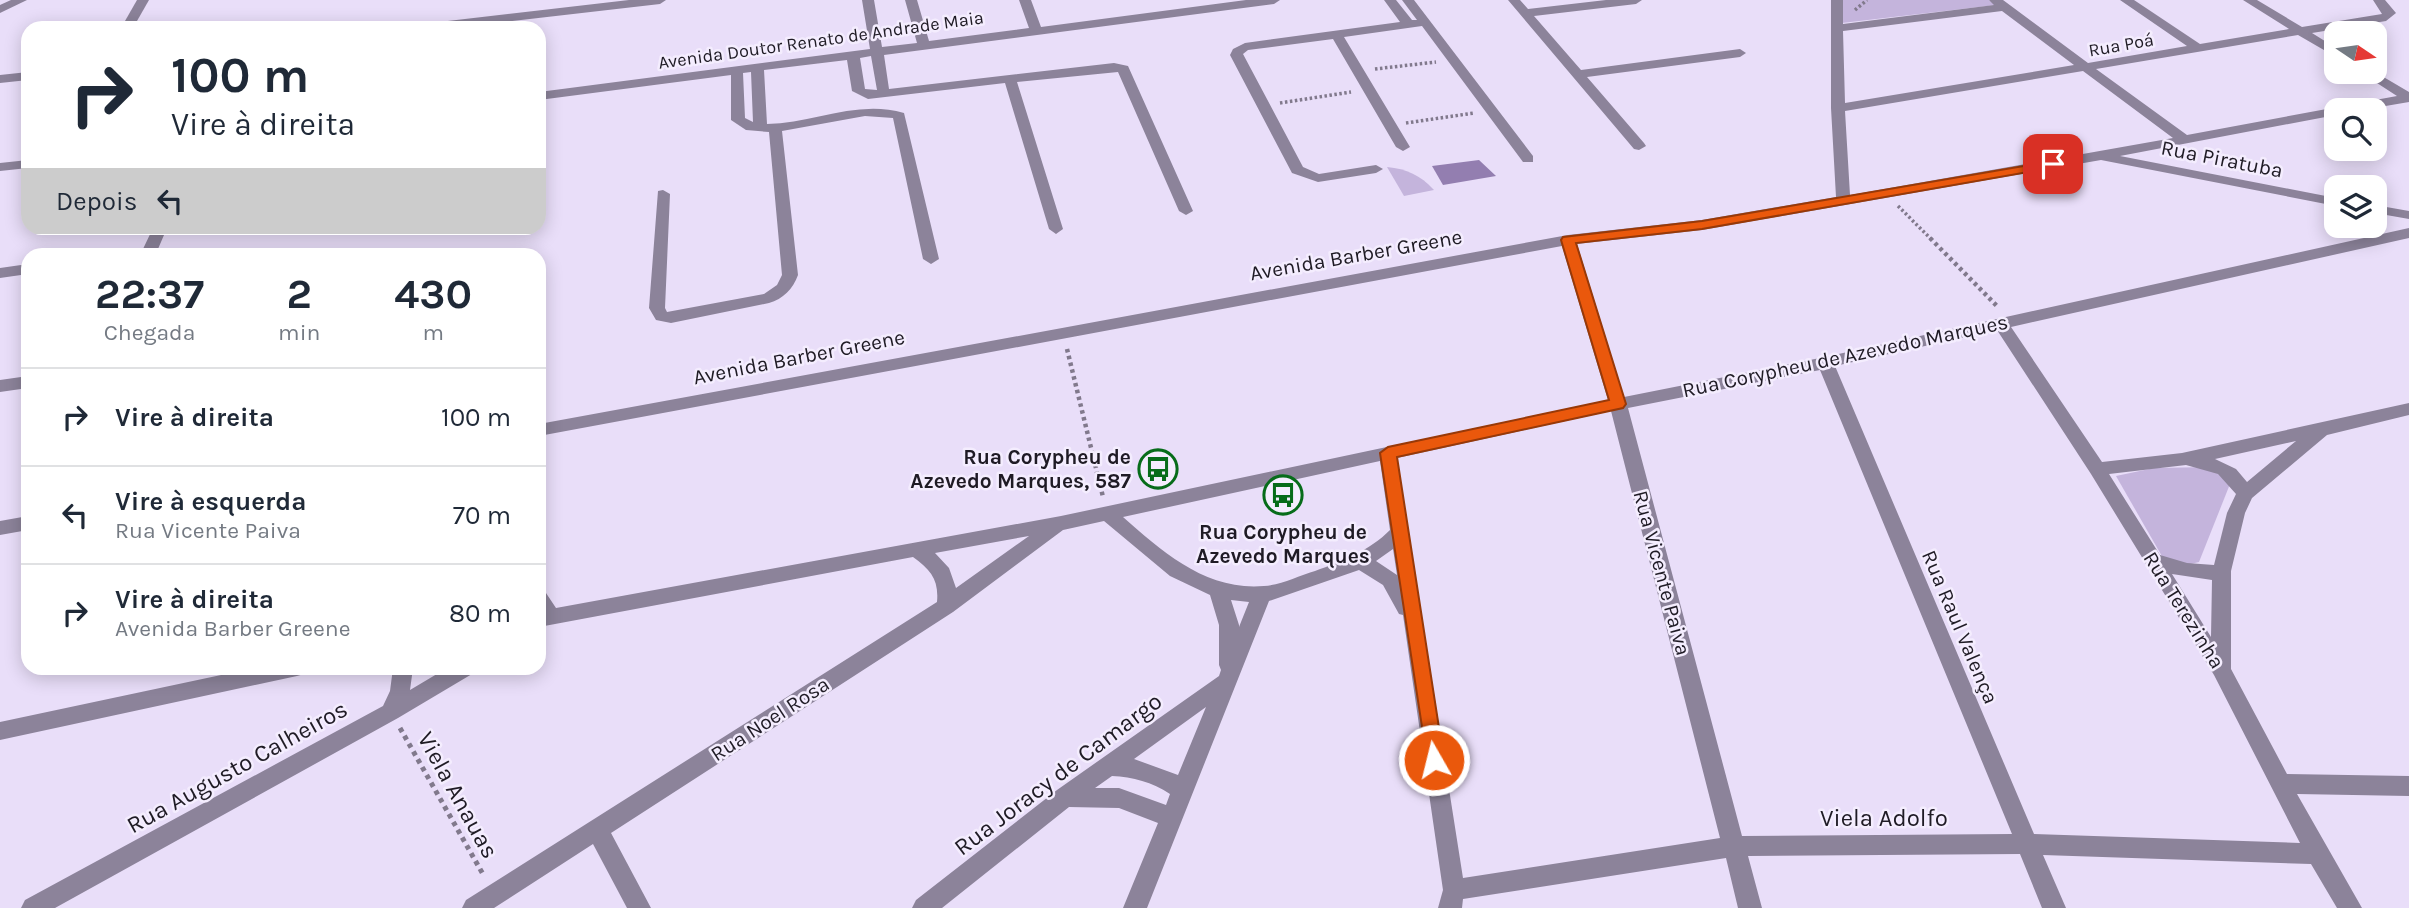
<!DOCTYPE html>
<html lang="pt">
<meta charset="utf-8">
<style>
:root{--surface:#fff;--page:#f6f6f7;--text:#1f2937;--muted:#747a83;--line:#e0e1e3}
body{margin:0;font-family:Karla,sans-serif;background:var(--page);color:var(--text);height:100vh;display:flex;flex-direction:column;font-size:26px;white-space:nowrap}
*{box-sizing:border-box;margin:0}
p{font-size:23px;color:var(--muted)}
.icon{flex:none;width:38px;height:38px;fill:none;stroke:currentColor;stroke-width:2;stroke-linecap:round;stroke-linejoin:round}
.map{position:relative;flex:1;overflow:hidden}
.sheet{position:absolute;left:21px;top:248px;width:525px;height:427px;display:flex;flex-direction:column;background:var(--surface);border-radius:21px;box-shadow:0 4px 18px #0003}
.sheet>*{flex:none}
.top-card{position:absolute;left:21px;top:21px;width:525px;height:214px;border-radius:21px;box-shadow:0 4px 18px #0003;background:#fff;color:var(--text);overflow:hidden}
.needle{width:46px;rotate:103deg}
.controls{position:absolute;left:2324px;top:21px;display:grid;gap:14px}
.controls a{display:grid;place-items:center;width:63px;height:63px;border-radius:14px;background:var(--surface);box-shadow:0 4px 18px #0003;font-size:35px}
.pin{position:absolute;display:grid;place-items:center;width:60px;height:60px;color:#fff;margin:-30px;border-radius:14px;box-shadow:0 4px 10px #0006}
.me{position:absolute;width:77px;margin:-38px;rotate:352deg;stroke-linejoin:round;filter:drop-shadow(0 0 5px #0008)}
.turn{display:flex;align-items:center;gap:24px;height:147px;padding:0 35px;font-size:32px}
.turn .icon{width:91px;height:91px;stroke-width:2.5}
.turn b{display:block;font-size:49px;line-height:60px}
.then{display:flex;align-items:center;height:66px;padding:0 35px;background:#0003;gap:14px;font-size:26px}
.eta{display:flex;justify-content:space-evenly;align-items:center;height:119px;text-align:center}
.eta b{font-size:42px;font-weight:700;line-height:49px}
ul{padding:0;list-style:none}
li{display:flex;align-items:center;gap:21px;height:98px;padding:0 35px;border-top:2px solid var(--line)}
li div{flex:1}
li b{display:block;font-size:26px}
li em{font-style:normal}
.map>svg:first-child{display:block}
.green{fill:#c4b4dc}
.water{fill:#937eb0}
.lines{fill:none;stroke-linecap:round;stroke-linejoin:round}
.path-far2{stroke:#81798c;stroke-width:3.5;stroke-dasharray:2.5 2.5;stroke-linecap:butt}
.path-far1{stroke:#81798c;stroke-width:4.5;stroke-dasharray:3.5 3.5;stroke-linecap:butt}
.path{stroke:#81798c;stroke-width:5;stroke-dasharray:4.5 4.5;stroke-linecap:butt}
.minor{fill:#8c839a;fill-rule:evenodd}
.route{fill:#ea580c;stroke:#983908;stroke-width:2}
.labels{text-anchor:middle;stroke-width:5;stroke-linejoin:round;paint-order:stroke}
.far-street-label{font-size:18px;fill:#1f1b25;stroke:#f4edfe}
.street-label{font-size:21px;fill:#1f1b25;stroke:#f4edfe}
.poi-label{font-size:21px;font-weight:bold;fill:#1f1b25;stroke:#f4edfe;text-anchor:end}
.near-street-label{font-size:24px;fill:#1f1b25;stroke:#f4edfe}
</style>
<div class="map">
<svg width="2409" height="908" viewBox="0 0 2409 908">
<rect width="100%" height="100%" fill="#e9def9"/>
<g class="green">
<path d="M1842,0H1989L1996,5L1842,23Z"/>
<path d="M1387,167C1407,169 1420,175 1434,190L1404,196Z"/>
<path d="M2211,467L2230,484L2199,562L2182,566L2163,558L2116,476L2154,468Z"/>
</g>
<path class="water" d="M1479,160L1496,176L1443,185L1432,166Z"/>
<g class="lines">
<g class="path-far2">
<path d="M1855,10L1867,0"/>
<path d="M1375,69L1436,62"/>
<path d="M1280,103L1351,92"/>
<path d="M1406,123L1474,113"/>
<path d="M1898,206L1932,240"/>
</g>
<g class="path-far1">
<path d="M1930,238L1998,307"/>
<path d="M1067,349L1103,497"/>
</g>
<path class="path" d="M400,728L484,876"/>
<g class="minor">
<path d="M11,0H27L0,13V5Z"/>
<path d="M137,0H149L133,28H121Z"/>
<path d="M629,0H666L660,4L453,28H416L422,24Z"/>
<path d="M862,0H874L882,47L917,43L905,0H917L929,41L1029,28L1019,0H1031L1041,27L1246,0H1280L1274,4L884,55L889,89L1114,63L1128,66L1193,211L1186,215L1179,211L1118,72L1017,82L1063,229L1056,234L1049,229L1005,83L868,99L852,91L847,60L764,70L767,124C813,123 858,99 904,113L939,259L931,264L923,259L893,118L865,116L782,131L798,275C793,289 783,299 769,303L671,323L656,320L649,308L658,191L663,190L670,194L665,308L667,312L764,294L777,285L782,275L769,132L746,130L731,120V75L539,100V92L870,49ZM871,56L877,90L865,89L860,58ZM751,72L753,122L745,118L743,73Z"/>
<path d="M1384,0H1396L1412,20H1417L1402,0H1414L1533,156V162H1523L1422,26L1344,37L1410,147L1403,151L1396,147L1333,39L1248,50L1243,54L1303,167L1319,174L1376,165L1383,169L1376,173L1318,182L1292,173L1230,55L1233,49L1245,43L1400,22Z"/>
<path d="M1508,0H1520L1528,9L1606,0H1642L1636,4L1534,16L1581,70L1740,49L1746,53L1740,57L1587,77L1644,143L1646,146L1639,150L1634,149Z"/>
<path d="M1831,0H1843V24L1994,5L1989,0H2003L2088,63L2187,46L2120,0H2134L2200,44L2289,29L2243,0H2257L2302,27L2382,14L2373,0H2385L2396,13L2386,21L2312,33L2336,48V57L2298,35L2096,69L2187,135L2397,96L2360,72H2375L2409,92V102L2362,110H2336V115L2120,156L2336,198V206L2101,160L1702,230L1577,244L1624,397L1825,357L2409,228V238L2011,327L2102,462L2182,453L2409,403V415L2327,435L2252,498L2245,513L2231,571V669L2287,774L2409,776V796L2297,794L2362,908H2337L2311,864L2043,855L2066,908H2042L2020,854L1748,856L1762,908H1738L1726,858L1463,899L1462,908H1438L1443,890L1403,615L1399,614L1383,585L1359,570L1269,601L1147,908H1123L1158,823L1119,808L1069,807L942,908H912L916,900L1057,790L1219,676L1221,670L1219,665V625L1210,595L1170,576L1104,521L1063,530L953,612L611,833L651,908H627L593,844L494,908H462L466,900L937,602C939,580 931,570 913,557L539,627V590L546,593L556,608L1061,516L1608,400L1562,246L539,436V424L1568,235L1702,220L1836,197L1831,108ZM2002,11L2074,65L1845,103L1843,31ZM2083,71L2173,138L1850,195L1845,111ZM1997,330L2091,474L2214,675L2300,843L2034,834L1835,366ZM1820,370L2012,834L1742,836L1628,408ZM1611,411L1720,838L1463,878L1397,458ZM2296,441L2247,482L2236,469L2215,459ZM1380,461L1390,530C1369,551 1343,561 1315,571C1298,576 1281,585 1264,586C1206,591 1163,552 1123,517ZM2186,465L2218,474L2236,494L2227,513L2214,565L2187,563L2160,555L2109,474ZM1029,536L956,588L949,568L935,553ZM1393,549L1397,575L1376,561ZM2172,574L2212,580L2211,637ZM1231,600L1249,602L1239,627V625ZM1206,707L1178,775L1134,759ZM1112,776C1133,777 1152,782 1170,794L1166,805L1119,788H1095Z"/>
<path d="M28,72V80L0,83V75Z"/>
<path d="M28,160V168L0,171V163Z"/>
<path d="M2375,205L2409,211V219L2375,213Z"/>
<path d="M153,228H167L155,256H122L124,253L143,249Z"/>
<path d="M28,264V274L0,278V268Z"/>
<path d="M28,376V388L0,392V380Z"/>
<path d="M28,516V530L0,535V521Z"/>
<path d="M254,668H307L304,674L297,676L0,740V722Z"/>
<path d="M393,668H413L410,690L447,668H475L472,674L398,718L55,908H21L25,900L383,706L390,691Z"/>
</g>
</g>
<path class="route" d="M2053,161L2057,162V167L1702,229L1576,243L1626,404L1623,408L1397,457L1444,760L1441,766L1434,769L1428,766L1380,453L1388,447L1609,400L1561,240L1563,237L1702,221Z"/>
<defs>
<g id="bus-ring" transform="scale(2.0125)"><circle r="9.5" fill="#f4edfe" stroke="#076c1a" stroke-width="1.5"/><path d="M-5-6H5V4H4V6H2V4H-2V6H-4V4H-5ZM-3.5-4V0h7V-4ZM-3.5 1.2v1.5H-2V1.2ZM2 1.2v1.5H3.5V1.2Z" fill="#076c1a"/></g>
</defs>
<g fill-rule="evenodd">
<use href="#bus-ring" x="1158" y="469"/>
<use href="#bus-ring" x="1283" y="495"/>
</g>
<g class="labels">
<g class="far-street-label">
<text transform="translate(821 40) rotate(-8)" y="6">Avenida Doutor Renato de Andrade Maia</text>
<text transform="translate(2121 45) rotate(-10)" y="6">Rua Poá</text>
</g>
<g class="street-label">
<text transform="translate(2222 159) rotate(11)" y="7">Rua Piratuba</text>
<text transform="translate(1356 255) rotate(-10)" y="7">Avenida Barber Greene</text>
<text transform="translate(1845 356) rotate(-12)" y="7">Rua Corypheu de Azevedo Marques</text>
<text transform="translate(799 357) rotate(-11)" y="7">Avenida Barber Greene</text>
<text transform="translate(1662 573) rotate(75)" y="7">Rua Vicente Paiva</text>
<text transform="translate(2184 610) rotate(58)" y="7">Rua Terezinha</text>
<text transform="translate(1960 627) rotate(67)" y="7">Rua Raul Valença</text>
<text transform="translate(770 719) rotate(-33)" y="7">Rua Noel Rosa</text>
</g>
<g class="poi-label">
<text x="1131" y="464">Rua Corypheu de<tspan x="1131" dy="24">Azevedo Marques, 587</tspan></text>
<text x="1283" y="539" text-anchor="middle">Rua Corypheu de<tspan x="1283" dy="24">Azevedo Marques</tspan></text>
</g>
<g class="near-street-label">
<text transform="translate(237 767) rotate(-29)" y="8">Rua Augusto Calheiros</text>
<text transform="translate(1058 774) rotate(-37)" y="8">Rua Joracy de Camargo</text>
<text transform="translate(458 795) rotate(61)" y="8">Viela Anauas</text>
<text x="1884" y="826">Viela Adolfo</text>
</g>
</g>
</svg>
<div class="controls">
<a><svg class="needle" viewBox="-14 -14 28 28"><path d="M0-13l5 13h-10z" fill="#e53935"/><path d="M0 13l5-13h-10z" fill="#747a83"/></svg></a>
<a><svg class="icon" aria-label="search" viewBox="0 0 24 24"><circle cx="10" cy="10" r="6"/><path d="M15 15l6 6"/></svg></a>
<a><svg class="icon" aria-label="layers" viewBox="0 0 24 24"><path d="M12 4l9 5-9 5-9-5zM3 14l9 5 9-5"/></svg></a>
</div>
<div class="pin" style="left:2053px;top:164px;background:#d93025"><svg class="icon" aria-label="arrive" viewBox="0 0 24 24"><path d="M6 21V4h12l-3 4 3 4H6"/></svg></div>
<svg class="me" style="left:1434px;top:760px" viewBox="-20 -20 40 40"><circle r="17" fill="#ea580c" stroke="#fff" stroke-width="3"/><path d="M0-11L8 9 0 5-8 9z" fill="#fff"/></svg>
<div class="top-card">
<div class="turn"><svg class="icon" aria-label="right" viewBox="0 0 24 24"><path d="M7 20v-9h11M14 6l5 5-5 5"/></svg><div><b>100 m</b>Vire à direita</div></div>
<div class="then">Depois<svg class="icon" aria-label="left" viewBox="0 0 24 24"><path d="M17 20v-9H6M10 6l-5 5 5 5"/></svg></div>
</div>
<section class="sheet">
<div class="eta">
<div><b>22:37</b><p>Chegada</p></div>
<div><b>2</b><p>min</p></div>
<div><b>430</b><p>m</p></div>
</div>
<ul>
<li><svg class="icon" aria-label="right" viewBox="0 0 24 24"><path d="M7 20v-9h11M14 6l5 5-5 5"/></svg><div><b>Vire à direita</b></div><em>100 m</em></li>
<li><svg class="icon" aria-label="left" viewBox="0 0 24 24"><path d="M17 20v-9H6M10 6l-5 5 5 5"/></svg><div><b>Vire à esquerda</b><p>Rua Vicente Paiva</p></div><em>70 m</em></li>
<li><svg class="icon" aria-label="right" viewBox="0 0 24 24"><path d="M7 20v-9h11M14 6l5 5-5 5"/></svg><div><b>Vire à direita</b><p>Avenida Barber Greene</p></div><em>80 m</em></li>
</ul>
</section>
</div>
